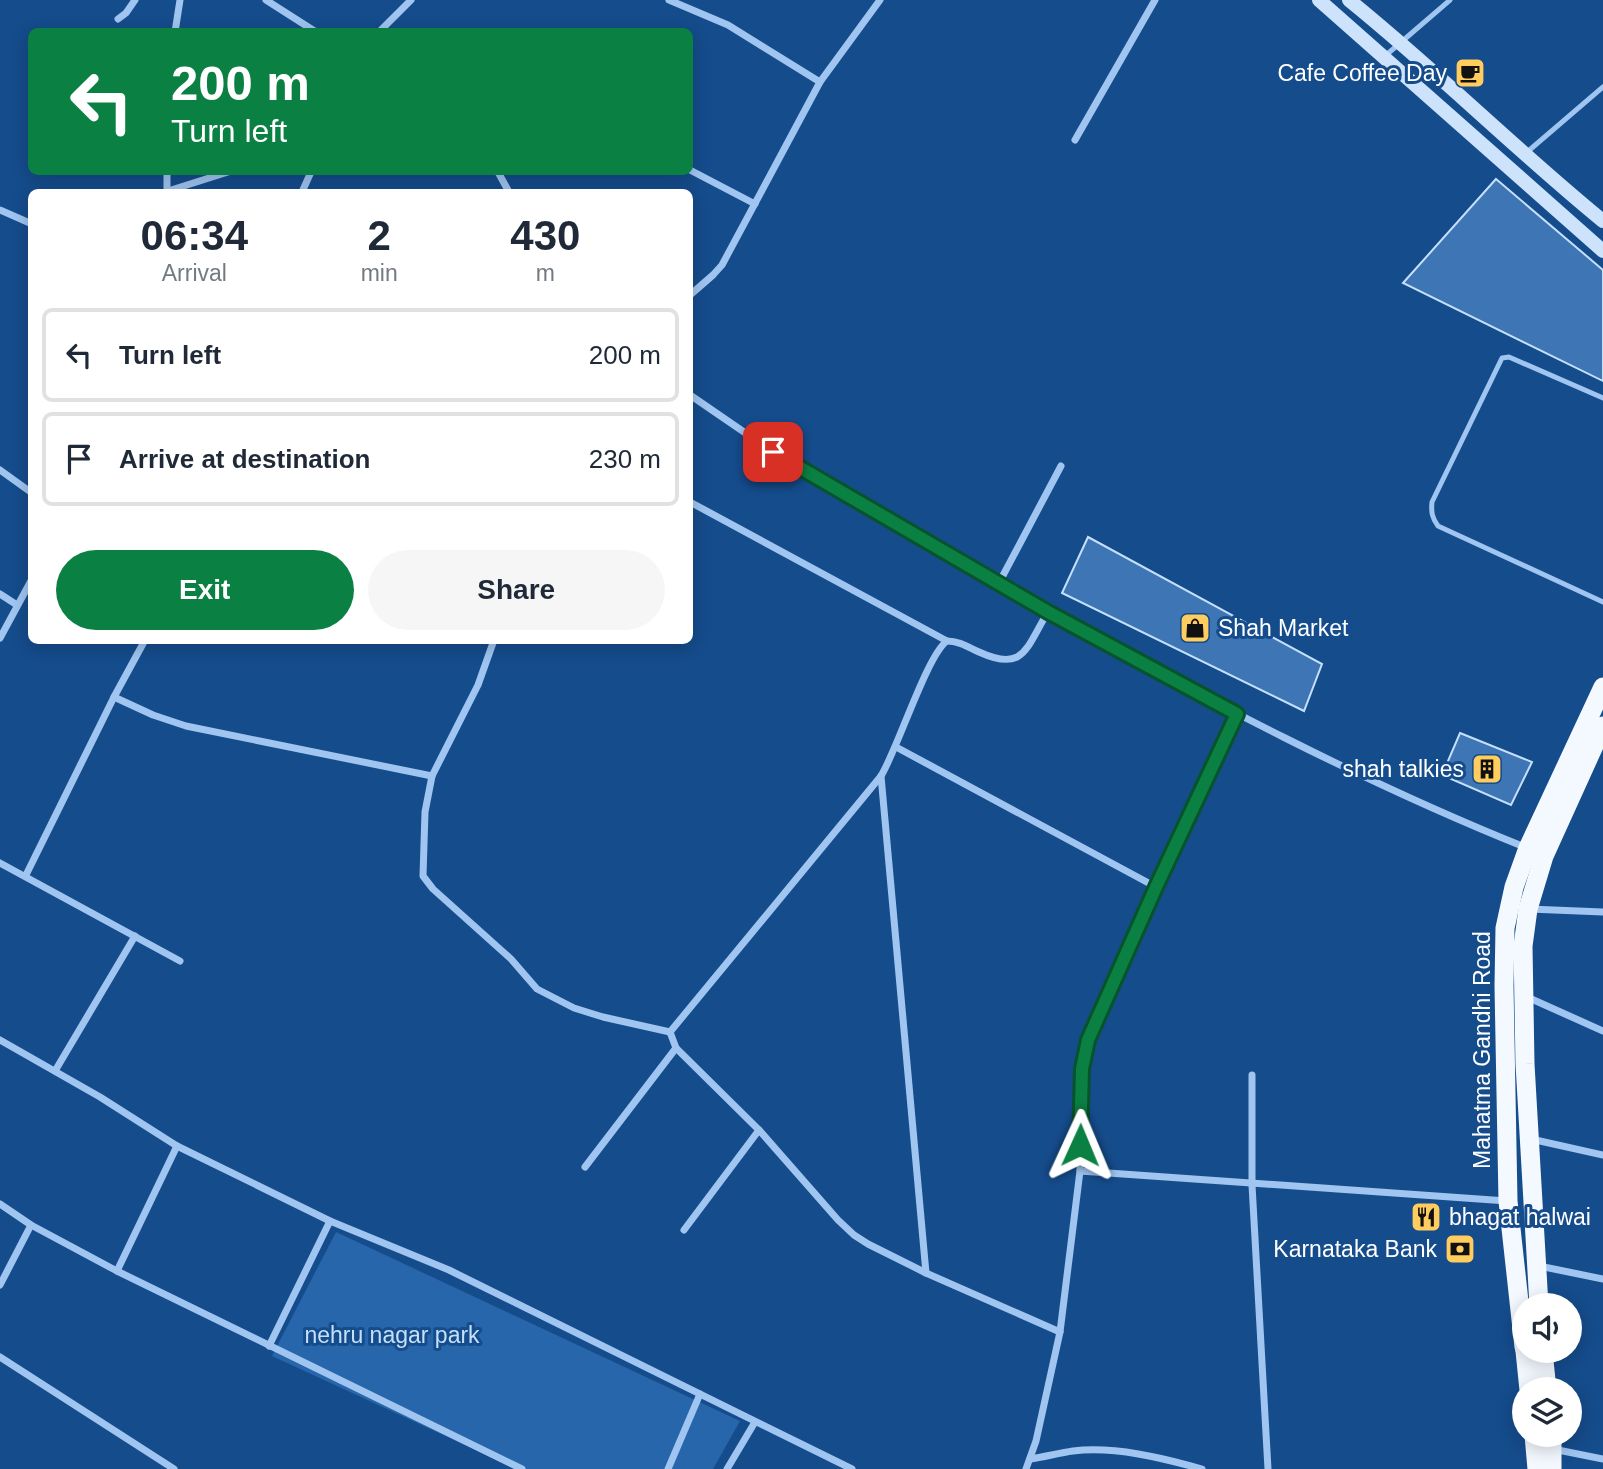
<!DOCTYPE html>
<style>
:root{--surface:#fff;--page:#f6f6f7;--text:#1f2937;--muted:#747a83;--line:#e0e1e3;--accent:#0b8043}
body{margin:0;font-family:Arial,sans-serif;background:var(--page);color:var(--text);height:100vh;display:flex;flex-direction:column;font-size:26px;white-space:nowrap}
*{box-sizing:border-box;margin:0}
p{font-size:23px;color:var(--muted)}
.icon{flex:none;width:38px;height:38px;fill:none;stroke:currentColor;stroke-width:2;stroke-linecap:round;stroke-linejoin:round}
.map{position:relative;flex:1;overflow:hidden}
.panel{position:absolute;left:28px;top:189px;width:665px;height:455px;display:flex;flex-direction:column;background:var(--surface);border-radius:10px;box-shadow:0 4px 18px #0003}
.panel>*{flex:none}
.hud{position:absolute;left:28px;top:28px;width:665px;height:147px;border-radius:10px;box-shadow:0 4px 18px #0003;background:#0b8043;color:#fff;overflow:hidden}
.buttons{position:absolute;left:1512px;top:1293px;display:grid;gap:14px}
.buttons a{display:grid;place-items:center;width:70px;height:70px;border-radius:50%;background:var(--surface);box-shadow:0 4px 18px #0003;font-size:35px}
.pin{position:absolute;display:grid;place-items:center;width:60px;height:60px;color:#fff;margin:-30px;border-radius:14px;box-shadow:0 4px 10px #0006}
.me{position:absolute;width:77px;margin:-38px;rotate:1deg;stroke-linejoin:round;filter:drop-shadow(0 0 5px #0008)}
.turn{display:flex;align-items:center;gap:24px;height:147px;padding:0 28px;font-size:32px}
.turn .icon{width:91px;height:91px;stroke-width:2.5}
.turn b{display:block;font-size:49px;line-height:60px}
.eta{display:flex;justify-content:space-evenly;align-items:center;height:119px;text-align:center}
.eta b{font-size:42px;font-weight:800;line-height:49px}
.cta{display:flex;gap:14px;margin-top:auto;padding:14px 28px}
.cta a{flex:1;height:80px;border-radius:42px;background:var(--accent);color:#fff;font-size:28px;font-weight:800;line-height:80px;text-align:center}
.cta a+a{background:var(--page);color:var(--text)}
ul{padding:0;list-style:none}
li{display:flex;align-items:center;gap:21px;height:94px;margin:0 14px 10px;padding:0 14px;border:4px solid var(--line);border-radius:10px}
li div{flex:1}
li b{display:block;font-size:26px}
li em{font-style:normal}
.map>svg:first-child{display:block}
.green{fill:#2866ab}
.building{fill:#3e76b5;stroke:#c6dffb;stroke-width:2}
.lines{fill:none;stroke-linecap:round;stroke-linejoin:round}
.service{stroke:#9fc5f0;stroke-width:5}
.minor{stroke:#9fc5f0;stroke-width:7}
.secondary{stroke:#cde2fb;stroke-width:14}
.trunk{stroke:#f4f8ff;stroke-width:19}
.route-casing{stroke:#07532c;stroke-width:18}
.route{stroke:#0b8043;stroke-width:12}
.labels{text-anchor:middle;stroke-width:6;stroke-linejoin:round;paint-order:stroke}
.poi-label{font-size:23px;fill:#fff;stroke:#154c8c;text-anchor:end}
.street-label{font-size:23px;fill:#fff;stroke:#154c8c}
.park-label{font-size:23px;fill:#c6dffb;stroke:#154c8c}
</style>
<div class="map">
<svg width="1603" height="1469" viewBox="0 0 1603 1469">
<rect width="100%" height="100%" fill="#154c8c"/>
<path class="green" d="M336,1232L740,1421L713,1469H517L272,1356Z"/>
<g class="building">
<path d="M1496,179L1603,270V381L1403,283Z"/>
<path d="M1088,537L1322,664L1304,711L1062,593Z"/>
<path d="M1460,733L1532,762L1511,805L1442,775Z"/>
</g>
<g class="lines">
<g class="service">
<path d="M1385,56L1450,0"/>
<path d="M1526,153L1603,87"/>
<path d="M1603,398L1509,357L1502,358L1432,502C1431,512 1432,518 1438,526L1603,602"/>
</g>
<g class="minor">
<path d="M266,0L316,32"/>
<path d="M669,0L728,25L820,82"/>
<path d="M118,19L126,13L135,0"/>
<path d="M175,32L180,0"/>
<path d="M379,32L411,0"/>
<path d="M1075,140L1155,0"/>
<path d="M690,170L755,204"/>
<path d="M498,172L509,192"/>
<path d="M168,191L228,172"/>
<path d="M167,192V172"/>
<path d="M302,192L311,172"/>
<path d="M0,210L32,224"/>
<path d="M690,295L713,275L722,265L820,82L880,0"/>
<path d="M690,395L773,452L1048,612"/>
<path d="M0,470L32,493"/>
<path d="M690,502L947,641C959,641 968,647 979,652C1025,673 1026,647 1048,612C1204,698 1362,782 1527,848"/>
<path d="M999,583L1061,466"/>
<path d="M0,594L17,605"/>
<path d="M0,638L32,579"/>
<path d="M494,640L478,685L432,776L425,812L423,876L433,889L511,959L537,989L574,1008L603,1017L670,1032"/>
<path d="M947,641C927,655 898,748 881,776L670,1032L676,1048L759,1130L838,1220L854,1235L868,1244L926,1273L1060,1332"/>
<path d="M114,697L153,715L186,726L432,776"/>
<path d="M896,747L1156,887"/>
<path d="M881,776L926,1273"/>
<path d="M0,863L180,961"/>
<path d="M26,875L114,697L145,640"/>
<path d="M1529,909L1603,912"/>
<path d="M1527,997L1603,1031"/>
<path d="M0,1040L100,1097L177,1146L330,1221L449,1270L852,1469"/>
<path d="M55,1071L135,936"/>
<path d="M1252,1075V1185L1268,1469"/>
<path d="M1531,1139L1603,1155"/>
<path d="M585,1167L676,1048"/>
<path d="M1080,1171L1507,1201"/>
<path d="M0,1204L31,1225L117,1271L522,1469"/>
<path d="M684,1230L759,1130"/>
<path d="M1539,1266L1603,1279"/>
<path d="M117,1271L177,1146"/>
<path d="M0,1285L31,1225"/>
<path d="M269,1346L330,1221"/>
<path d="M0,1357L174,1469"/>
<path d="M1553,1449L1603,1459"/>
<path d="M1030,1459C1044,1457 1059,1453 1073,1451C1115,1446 1162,1458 1202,1469"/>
<path d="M668,1469L700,1394"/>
<path d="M727,1469L755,1422"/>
<path d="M1026,1469L1036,1441L1060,1332L1080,1171L1084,1055L1094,1026L1156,887L1237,714"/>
</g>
<g class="secondary">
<path d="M1319,0L1603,251"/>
<path d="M1349,0C1437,71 1516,150 1603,221"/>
</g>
<g class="trunk">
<path d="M1539,1306L1525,1064L1523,946L1528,909L1544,856L1603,726"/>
<path d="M1524,1347L1508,1201L1504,986L1505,928L1514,887L1528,848L1603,687"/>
<path d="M1525,1351L1529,1390"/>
<path d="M1543,1351L1547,1390"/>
<path d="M1534,1435L1537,1469"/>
<path d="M1552,1435V1469"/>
</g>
</g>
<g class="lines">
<g class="route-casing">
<path id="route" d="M773,452L1048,612L1237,714L1156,887L1088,1040L1082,1069L1080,1145"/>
</g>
<use href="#route" class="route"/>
</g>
<defs>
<g id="cafe-square" transform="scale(1.575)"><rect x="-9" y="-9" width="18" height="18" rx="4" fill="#ffcd5e" stroke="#154c8c"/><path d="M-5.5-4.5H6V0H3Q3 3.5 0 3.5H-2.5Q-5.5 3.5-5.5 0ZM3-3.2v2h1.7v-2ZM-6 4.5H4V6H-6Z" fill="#111"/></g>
<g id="shop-square" transform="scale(1.575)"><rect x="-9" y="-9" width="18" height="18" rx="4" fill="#ffcd5e" stroke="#154c8c"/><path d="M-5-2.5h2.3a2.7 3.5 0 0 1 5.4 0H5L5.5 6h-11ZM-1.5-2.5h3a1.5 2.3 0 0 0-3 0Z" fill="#111"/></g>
<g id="building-square" transform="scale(1.575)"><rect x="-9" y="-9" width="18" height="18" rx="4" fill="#ffcd5e" stroke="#154c8c"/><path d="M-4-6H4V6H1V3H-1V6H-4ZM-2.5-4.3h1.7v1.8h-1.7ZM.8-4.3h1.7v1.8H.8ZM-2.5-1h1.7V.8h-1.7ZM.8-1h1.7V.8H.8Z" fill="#111"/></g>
<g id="restaurant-square" transform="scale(1.575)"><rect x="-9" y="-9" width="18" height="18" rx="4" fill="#ffcd5e" stroke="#154c8c"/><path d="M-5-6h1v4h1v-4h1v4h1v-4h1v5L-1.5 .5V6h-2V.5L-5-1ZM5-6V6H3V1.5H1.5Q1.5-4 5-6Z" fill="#111"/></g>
<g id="bank-square" transform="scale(1.575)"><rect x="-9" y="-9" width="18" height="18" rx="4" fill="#ffcd5e" stroke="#154c8c"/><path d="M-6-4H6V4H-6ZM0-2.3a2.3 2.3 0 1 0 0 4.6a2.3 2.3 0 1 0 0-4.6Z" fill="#111"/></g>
</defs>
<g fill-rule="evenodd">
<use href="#cafe-square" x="1470" y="73"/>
<use href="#shop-square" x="1195" y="628"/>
<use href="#building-square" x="1487" y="769"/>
<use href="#restaurant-square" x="1426" y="1217"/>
<use href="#bank-square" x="1460" y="1249"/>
</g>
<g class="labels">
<g class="poi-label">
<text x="1447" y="81">Cafe Coffee Day</text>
<text x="1218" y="636" text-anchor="start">Shah Market</text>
<text x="1464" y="777">shah talkies</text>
<text x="1449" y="1225" text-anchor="start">bhagat halwai</text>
<text x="1437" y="1257">Karnataka Bank</text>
</g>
<g class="street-label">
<text transform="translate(1482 1050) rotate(-90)" y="8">Mahatma Gandhi Road</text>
</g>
<g class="park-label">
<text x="392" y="1343">nehru nagar park</text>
</g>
</g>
</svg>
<div class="buttons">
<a><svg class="icon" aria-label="sound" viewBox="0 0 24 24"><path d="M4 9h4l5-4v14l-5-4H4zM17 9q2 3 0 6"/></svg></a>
<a><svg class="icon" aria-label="layers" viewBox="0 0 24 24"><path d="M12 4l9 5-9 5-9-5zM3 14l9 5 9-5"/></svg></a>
</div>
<div class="pin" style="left:773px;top:452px;background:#d93025"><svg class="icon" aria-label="arrive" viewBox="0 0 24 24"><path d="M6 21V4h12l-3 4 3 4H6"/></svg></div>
<svg class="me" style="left:1080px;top:1145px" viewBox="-20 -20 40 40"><path d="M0-17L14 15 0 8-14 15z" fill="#0b8043" stroke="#fff" stroke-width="4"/></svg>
<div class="hud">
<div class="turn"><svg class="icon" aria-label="left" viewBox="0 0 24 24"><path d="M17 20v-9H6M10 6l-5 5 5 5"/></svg><div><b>200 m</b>Turn left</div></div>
</div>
<section class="panel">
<div class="eta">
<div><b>06:34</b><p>Arrival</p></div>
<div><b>2</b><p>min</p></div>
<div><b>430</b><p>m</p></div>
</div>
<ul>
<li><svg class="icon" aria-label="left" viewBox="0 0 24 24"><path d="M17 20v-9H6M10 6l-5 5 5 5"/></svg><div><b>Turn left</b></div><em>200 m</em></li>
<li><svg class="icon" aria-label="arrive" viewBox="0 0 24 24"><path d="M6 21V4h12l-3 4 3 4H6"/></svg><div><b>Arrive at destination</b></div><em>230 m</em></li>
</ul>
<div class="cta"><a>Exit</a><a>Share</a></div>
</section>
</div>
